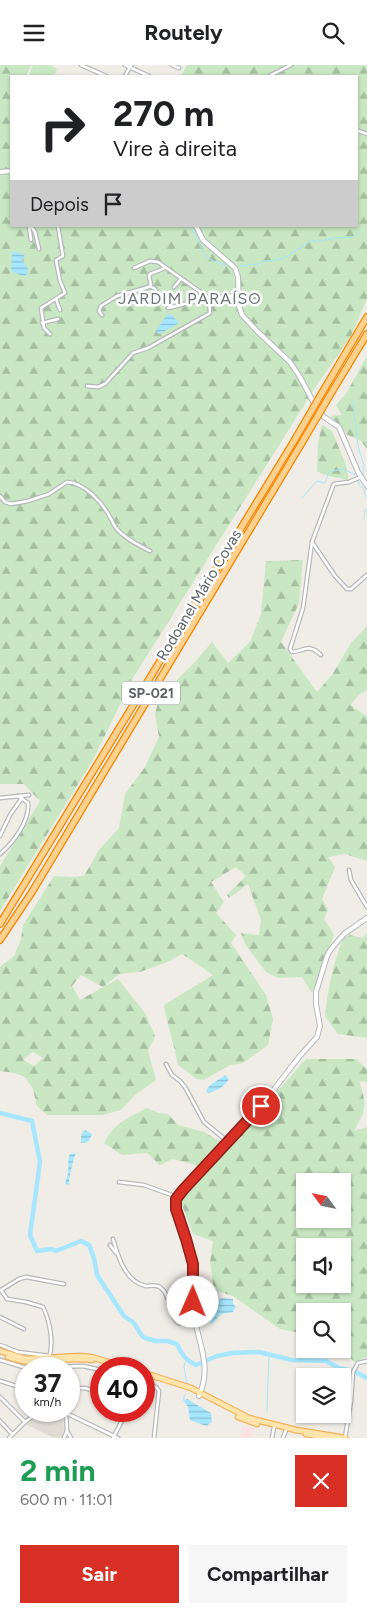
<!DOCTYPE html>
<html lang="pt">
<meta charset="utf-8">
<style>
:root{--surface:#fff;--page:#f6f6f6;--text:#202124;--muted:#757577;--accent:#d93025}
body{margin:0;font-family:Figtree,sans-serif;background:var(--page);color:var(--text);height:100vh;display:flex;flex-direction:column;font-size:19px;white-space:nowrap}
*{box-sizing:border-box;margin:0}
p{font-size:16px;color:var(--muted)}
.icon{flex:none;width:28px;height:28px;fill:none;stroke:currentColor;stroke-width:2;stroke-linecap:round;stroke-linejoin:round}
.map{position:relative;height:1373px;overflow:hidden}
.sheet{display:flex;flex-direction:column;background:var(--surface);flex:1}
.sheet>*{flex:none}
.guide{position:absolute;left:10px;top:10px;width:348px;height:152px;border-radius:0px;box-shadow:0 1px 4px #0004;background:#fff;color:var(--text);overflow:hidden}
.needle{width:32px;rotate:303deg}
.fabs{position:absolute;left:296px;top:1108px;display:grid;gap:10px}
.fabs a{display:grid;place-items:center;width:55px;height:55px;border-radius:0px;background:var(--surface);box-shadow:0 1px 4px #0004;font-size:25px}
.speed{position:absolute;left:15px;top:1292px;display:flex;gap:10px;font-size:25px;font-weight:700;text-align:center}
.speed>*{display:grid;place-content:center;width:65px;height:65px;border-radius:50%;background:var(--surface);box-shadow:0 1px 4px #0004;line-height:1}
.speed small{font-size:12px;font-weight:400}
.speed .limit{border:8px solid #d22;background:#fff;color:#111}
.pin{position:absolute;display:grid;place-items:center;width:42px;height:42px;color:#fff;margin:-21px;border:2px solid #fff;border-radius:50%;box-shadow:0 1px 5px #0007}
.me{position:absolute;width:55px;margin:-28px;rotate:1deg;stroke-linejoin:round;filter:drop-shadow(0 0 4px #0008)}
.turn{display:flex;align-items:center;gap:18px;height:105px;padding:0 20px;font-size:22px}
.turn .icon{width:65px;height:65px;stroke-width:2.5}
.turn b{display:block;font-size:35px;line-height:42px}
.then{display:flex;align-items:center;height:48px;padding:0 20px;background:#0003;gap:10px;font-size:19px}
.round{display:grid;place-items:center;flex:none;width:52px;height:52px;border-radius:0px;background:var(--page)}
.headline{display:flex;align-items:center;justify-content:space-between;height:85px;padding:0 20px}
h1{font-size:30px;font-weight:700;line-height:38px;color:#1e9e55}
.primary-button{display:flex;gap:10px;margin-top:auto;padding:10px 20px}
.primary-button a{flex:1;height:58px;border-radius:0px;background:var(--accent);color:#fff;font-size:20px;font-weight:700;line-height:58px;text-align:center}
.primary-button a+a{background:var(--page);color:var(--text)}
header{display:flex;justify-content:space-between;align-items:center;height:65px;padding:0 20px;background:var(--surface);font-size:22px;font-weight:700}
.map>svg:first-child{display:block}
.education{fill:#e0dcd4}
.medical{fill:#fce2e4}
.forest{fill:url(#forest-firs);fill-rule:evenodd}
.garden{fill:#c8e7c2}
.water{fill:url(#water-rules)}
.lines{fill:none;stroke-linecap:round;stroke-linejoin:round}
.stream{stroke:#a6e6ff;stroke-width:1}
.river{stroke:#a6e6ff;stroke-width:4.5}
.street-casing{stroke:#b6b9bc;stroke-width:5}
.secondary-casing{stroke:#b4b9bd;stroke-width:6}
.primary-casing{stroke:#f4b25b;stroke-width:7}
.highway-casing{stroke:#f58400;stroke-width:8}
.street{stroke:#fff;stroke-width:2.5}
.secondary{stroke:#fff;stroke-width:4}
.primary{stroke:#ffe5ab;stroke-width:4.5}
.highway{stroke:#fed18e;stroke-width:5.5}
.highway-bridge-casing{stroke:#f58400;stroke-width:8;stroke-linecap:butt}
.highway-bridge{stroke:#fed18e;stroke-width:5.5}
.route-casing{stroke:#8d1f18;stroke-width:12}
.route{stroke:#d93025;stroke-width:9}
.labels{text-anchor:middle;stroke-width:5;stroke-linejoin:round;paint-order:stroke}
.shield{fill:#fff;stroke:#8e9294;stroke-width:1}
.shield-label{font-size:14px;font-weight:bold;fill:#5d6366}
.street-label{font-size:15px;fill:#5d6366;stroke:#fff}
.neighbourhood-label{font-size:16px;letter-spacing:1px;fill:#6e7578;stroke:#fff}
</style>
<header><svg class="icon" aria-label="menu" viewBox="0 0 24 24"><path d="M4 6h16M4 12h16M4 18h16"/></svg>Routely<svg class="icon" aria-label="search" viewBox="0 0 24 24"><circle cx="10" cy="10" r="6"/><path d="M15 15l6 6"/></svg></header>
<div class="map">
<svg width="367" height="1373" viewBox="0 0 367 1373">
<defs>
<pattern id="forest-firs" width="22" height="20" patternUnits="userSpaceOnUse" patternTransform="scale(1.25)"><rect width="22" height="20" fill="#c8e7c2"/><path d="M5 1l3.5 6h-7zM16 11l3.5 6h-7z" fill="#a6bfa1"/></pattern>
<pattern id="water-rules" width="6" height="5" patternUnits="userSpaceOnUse" patternTransform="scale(1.25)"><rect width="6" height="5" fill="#a6e6ff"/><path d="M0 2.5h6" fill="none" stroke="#8abed2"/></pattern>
</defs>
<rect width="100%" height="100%" fill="#f0ece6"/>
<path class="education" d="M44,1346H63L64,1365L62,1373L52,1372L25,1359Z"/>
<path class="medical" d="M242,1362L254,1363L252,1373H241Z"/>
<g class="forest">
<path d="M0,0H31L26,11H11V161H356V11H181L187,0H367V234L350,273L316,321L133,613L94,693L0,846V801L40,736L24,719H0Z"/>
<path d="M367,291V384L361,376L346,369L331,351L342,350L336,340L347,327Z"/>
<path d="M322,360L332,366L346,400L349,416C338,411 327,413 317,406L318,378Z"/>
<path d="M303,495L299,538L281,577L317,627L332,610L351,578L367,561V625L360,629L350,640L367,651V796L345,789L328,792L335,802L322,834L328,844L324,854L334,870L312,928L302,912L278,913L266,907L245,879L241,868L259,870L261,855L248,819L229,833L227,830L246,811L236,802L211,817L224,837L216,848L236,870L231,878L266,930L273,954L268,980L243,998L230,1000L204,1015L197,1014L178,1000C174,979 167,960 164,940L213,910L182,889L167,897L140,907L119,909L103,922L81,910L72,921L80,935L118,914L145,948L155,971L148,986L156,1015L135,1030L121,1045L102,1050H47L37,1041L33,1024L25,1012L15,1008L0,1006V902L14,891L21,874L23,860L54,811L71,812L84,811L99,785L119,763L125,729L145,702L159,672L155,649L159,633L195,597L212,577L228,598L250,577L261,549L266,496ZM33,987L43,993L34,1001L23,995Z"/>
<path d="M367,867V973L338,969L325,951C328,924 333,899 343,874L350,870L363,873Z"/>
<path d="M306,994H356L367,1004V1017L359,1016C367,1041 367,1042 354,1066L367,1062V1292L355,1297L348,1291L328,1284H342V1246H305V1269L280,1264L233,1231L214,1225L210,1197L213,1176L193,1169L181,1137L194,1120ZM305,1116H342V1154H305ZM305,1181H342V1219H305Z"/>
<path d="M147,1043L158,1048L168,1049L178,1060L204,1067L221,1077L199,1103L193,1099L172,1094L160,1100L147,1088L122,1090L104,1078C114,1058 128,1053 147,1043Z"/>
</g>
<path class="garden" d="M33,0H50L57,4L54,11H32L29,10Z"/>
<g class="water">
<path d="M12,186L23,189L25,192L22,194L28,204L26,211H22L11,206Z"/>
<path d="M169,249L173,251L179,258L159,269L156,266L166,251Z"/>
<path d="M225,1010L229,1014C224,1022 217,1026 208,1028L206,1026L209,1021Z"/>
<path d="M85,1065L92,1069C90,1075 88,1078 81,1078V1070Z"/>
<path d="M76,1088C73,1094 69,1113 69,1120L65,1119C66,1115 68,1111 68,1106C69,1099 67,1096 70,1089Z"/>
<path d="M222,1233L233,1234V1239L236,1242L233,1247L221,1249L212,1259L209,1257L212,1254V1248L208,1243Z"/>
<path d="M187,1334L211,1348L212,1357L206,1361L190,1355L188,1342L184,1336Z"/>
</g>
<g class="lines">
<g class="stream">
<path d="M190,161C207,185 194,193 230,201"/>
<path d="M240,201L259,199L262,196L278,195L290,190L310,176H320L334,173L353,172L360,166"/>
<path d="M353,336L358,381L364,401L363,411"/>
<path d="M302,433L317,416L325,418L329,407L343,404L358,411L359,420L364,424L365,431L367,433"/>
<path d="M364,454L365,445L367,444"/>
<path d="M186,1294L184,1302L187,1319"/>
<path d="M184,1336V1331L186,1329"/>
<path d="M267,1346L269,1289"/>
</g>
<path class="river" d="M0,1048L32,1056L40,1097L30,1170L37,1186L52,1184L56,1186L81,1176L89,1180L94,1193L97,1210L124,1251L134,1258L142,1271L145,1273L156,1276H167L177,1279C181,1289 186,1296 196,1300L217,1291L232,1288L259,1287L292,1295L326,1296L339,1303L356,1307L367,1313"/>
<g class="street-casing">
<g id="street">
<path d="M81,0L106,11"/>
<path d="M125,0L149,11"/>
<path d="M172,0L179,3"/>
<path d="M125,11L131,0"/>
<path d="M269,11L291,0"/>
<path d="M356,65L367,69"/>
<path d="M29,161L31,175"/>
<path d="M31,161L35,167L39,184"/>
<path d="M150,221L155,224L160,234"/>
<path d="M174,222L181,214"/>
<path d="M56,234L60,245"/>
<path d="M168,243L209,233L238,230"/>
<path d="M102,250L99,246L101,241L117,231L149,222L151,219L149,212L150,209L165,203"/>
<path d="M42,258L58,254"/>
<path d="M50,269L44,263L41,243L65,228L60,216L56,195L63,191L58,161"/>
<path d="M87,321L98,322L105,319L133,288L148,283L210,248L209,233L158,197L150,196L134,203"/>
<path d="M361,412L349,417L334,419L333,421L312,477L335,511L347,524H351L367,510"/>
<path d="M0,431L5,437L11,439L28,436L49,429L67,417C85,418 103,438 111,454C113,457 114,461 117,464C125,474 139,480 150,486"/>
<path d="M312,477L303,543L290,584L292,587C303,587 308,577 321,590"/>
<path d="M0,733L29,730"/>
<path d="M0,771L10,750L22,733"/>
<path d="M0,789C13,778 30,756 28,738L18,731"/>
<path d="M349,805L351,815L367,842"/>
<path d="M166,999L172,1010L180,1016L185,1022L204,1057L227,1076"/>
<path d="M119,1117L144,1120L177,1132"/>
<path d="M113,1174C118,1191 125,1217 146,1221C151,1221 157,1219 161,1223C172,1232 168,1249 178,1258L195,1260"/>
<path d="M110,1180L116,1188"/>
<path d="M1,1225L7,1234L26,1237L43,1242C50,1256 54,1278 49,1293"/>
<path d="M1,1225L19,1214L26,1212L64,1219"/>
<path d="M0,1252L24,1264"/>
<path d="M0,1280L18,1287L50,1291"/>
<path d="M0,1295L26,1303L83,1301L101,1305"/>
<path d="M0,1316L26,1324"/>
<path d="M144,1318L156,1322L159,1326L154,1373"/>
<path d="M69,1324L85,1323L101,1328"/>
<path d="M0,1332L25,1357"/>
<path d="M66,1348L118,1373"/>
<path d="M0,1356L12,1369"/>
<path d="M67,1366L71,1373"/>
<path d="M9,1373L25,1357L40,1346"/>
<path d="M64,1373L67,1366L66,1346"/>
<path d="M113,1373L127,1346"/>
<path d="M272,1373L274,1362"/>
<path d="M283,1373L286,1365"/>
<path d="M345,1373L351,1336L353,1307L358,1298L367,1296"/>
</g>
</g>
<g class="secondary-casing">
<g id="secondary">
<path d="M0,107L11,106"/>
<path d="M196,161L203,175L235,203L238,212L239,241L242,250L258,267L290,297L300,312L317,344L324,352L339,362L358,407L367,421"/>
<path d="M199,1331C213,1299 197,1278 194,1247C193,1231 195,1214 192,1197C191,1188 188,1179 185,1171C180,1156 169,1142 180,1127L258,1045L299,992L317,972L320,961L316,939V927L327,891L331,884L344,869L367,853"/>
</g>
</g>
<g class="primary-casing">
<g id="primary">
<path d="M0,1286L26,1294L80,1291L91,1292L132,1304"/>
<path d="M8,1292C41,1304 62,1290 92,1295"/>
<path d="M109,1300L121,1304"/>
<path d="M144,1308L191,1323L249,1353L296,1365L345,1373"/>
<path d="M238,1352L257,1359"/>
<path d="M306,1369L328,1373"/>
</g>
</g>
<g class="highway-casing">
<g id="highway">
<path d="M326,321L367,252"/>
<path d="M333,325L367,269"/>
<path d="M0,859L294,376"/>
<path d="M0,875L32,827L300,381"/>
</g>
</g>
<use href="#street" class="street"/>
<use href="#secondary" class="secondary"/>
<use href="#primary" class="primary"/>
<use href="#highway" class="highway"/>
<g class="highway-bridge-casing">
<g id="highway-bridge">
<path d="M294,376L326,321"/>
<path d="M300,381L333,325"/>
</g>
</g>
<use href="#highway-bridge" class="highway-bridge"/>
</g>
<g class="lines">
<g class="route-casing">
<path id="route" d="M193,1237V1199L186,1174L176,1144V1134L183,1125L261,1041"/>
</g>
<use href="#route" class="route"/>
</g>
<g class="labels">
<rect class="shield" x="122" y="616.5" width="58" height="23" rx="4"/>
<g class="shield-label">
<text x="151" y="633">SP-021</text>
</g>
<g class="street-label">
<text transform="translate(199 530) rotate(-59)" y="5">Rodoanel Mário Covas</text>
</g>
<g class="neighbourhood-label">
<text x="190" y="239">JARDIM PARAÍSO</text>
</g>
</g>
</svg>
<div class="fabs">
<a><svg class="needle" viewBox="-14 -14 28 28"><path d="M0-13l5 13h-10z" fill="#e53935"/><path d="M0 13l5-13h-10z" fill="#757577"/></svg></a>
<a><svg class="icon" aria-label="sound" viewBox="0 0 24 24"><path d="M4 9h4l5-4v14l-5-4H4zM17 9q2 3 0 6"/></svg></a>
<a><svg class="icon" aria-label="search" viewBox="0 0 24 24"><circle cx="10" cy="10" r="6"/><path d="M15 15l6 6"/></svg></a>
<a><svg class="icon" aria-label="layers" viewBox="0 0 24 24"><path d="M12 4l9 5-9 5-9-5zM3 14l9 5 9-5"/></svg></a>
</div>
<div class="speed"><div>37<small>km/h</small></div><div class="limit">40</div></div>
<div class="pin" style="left:261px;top:1041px;background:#d93025"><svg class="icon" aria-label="arrive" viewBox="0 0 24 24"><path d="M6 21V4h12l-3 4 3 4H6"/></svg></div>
<svg class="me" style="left:193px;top:1237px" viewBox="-20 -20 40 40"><circle r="19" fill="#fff"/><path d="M0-13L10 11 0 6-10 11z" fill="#d93025"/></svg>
<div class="guide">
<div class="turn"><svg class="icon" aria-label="right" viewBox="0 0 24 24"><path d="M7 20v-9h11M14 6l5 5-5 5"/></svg><div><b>270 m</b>Vire à direita</div></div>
<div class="then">Depois<svg class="icon" aria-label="arrive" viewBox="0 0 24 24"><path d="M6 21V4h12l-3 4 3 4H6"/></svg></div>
</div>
</div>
<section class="sheet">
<div class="headline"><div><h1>2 min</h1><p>600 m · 11:01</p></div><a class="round" style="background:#d93025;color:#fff"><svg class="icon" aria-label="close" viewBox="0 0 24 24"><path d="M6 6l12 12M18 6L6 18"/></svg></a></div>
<div class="primary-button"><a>Sair</a><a>Compartilhar</a></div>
</section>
